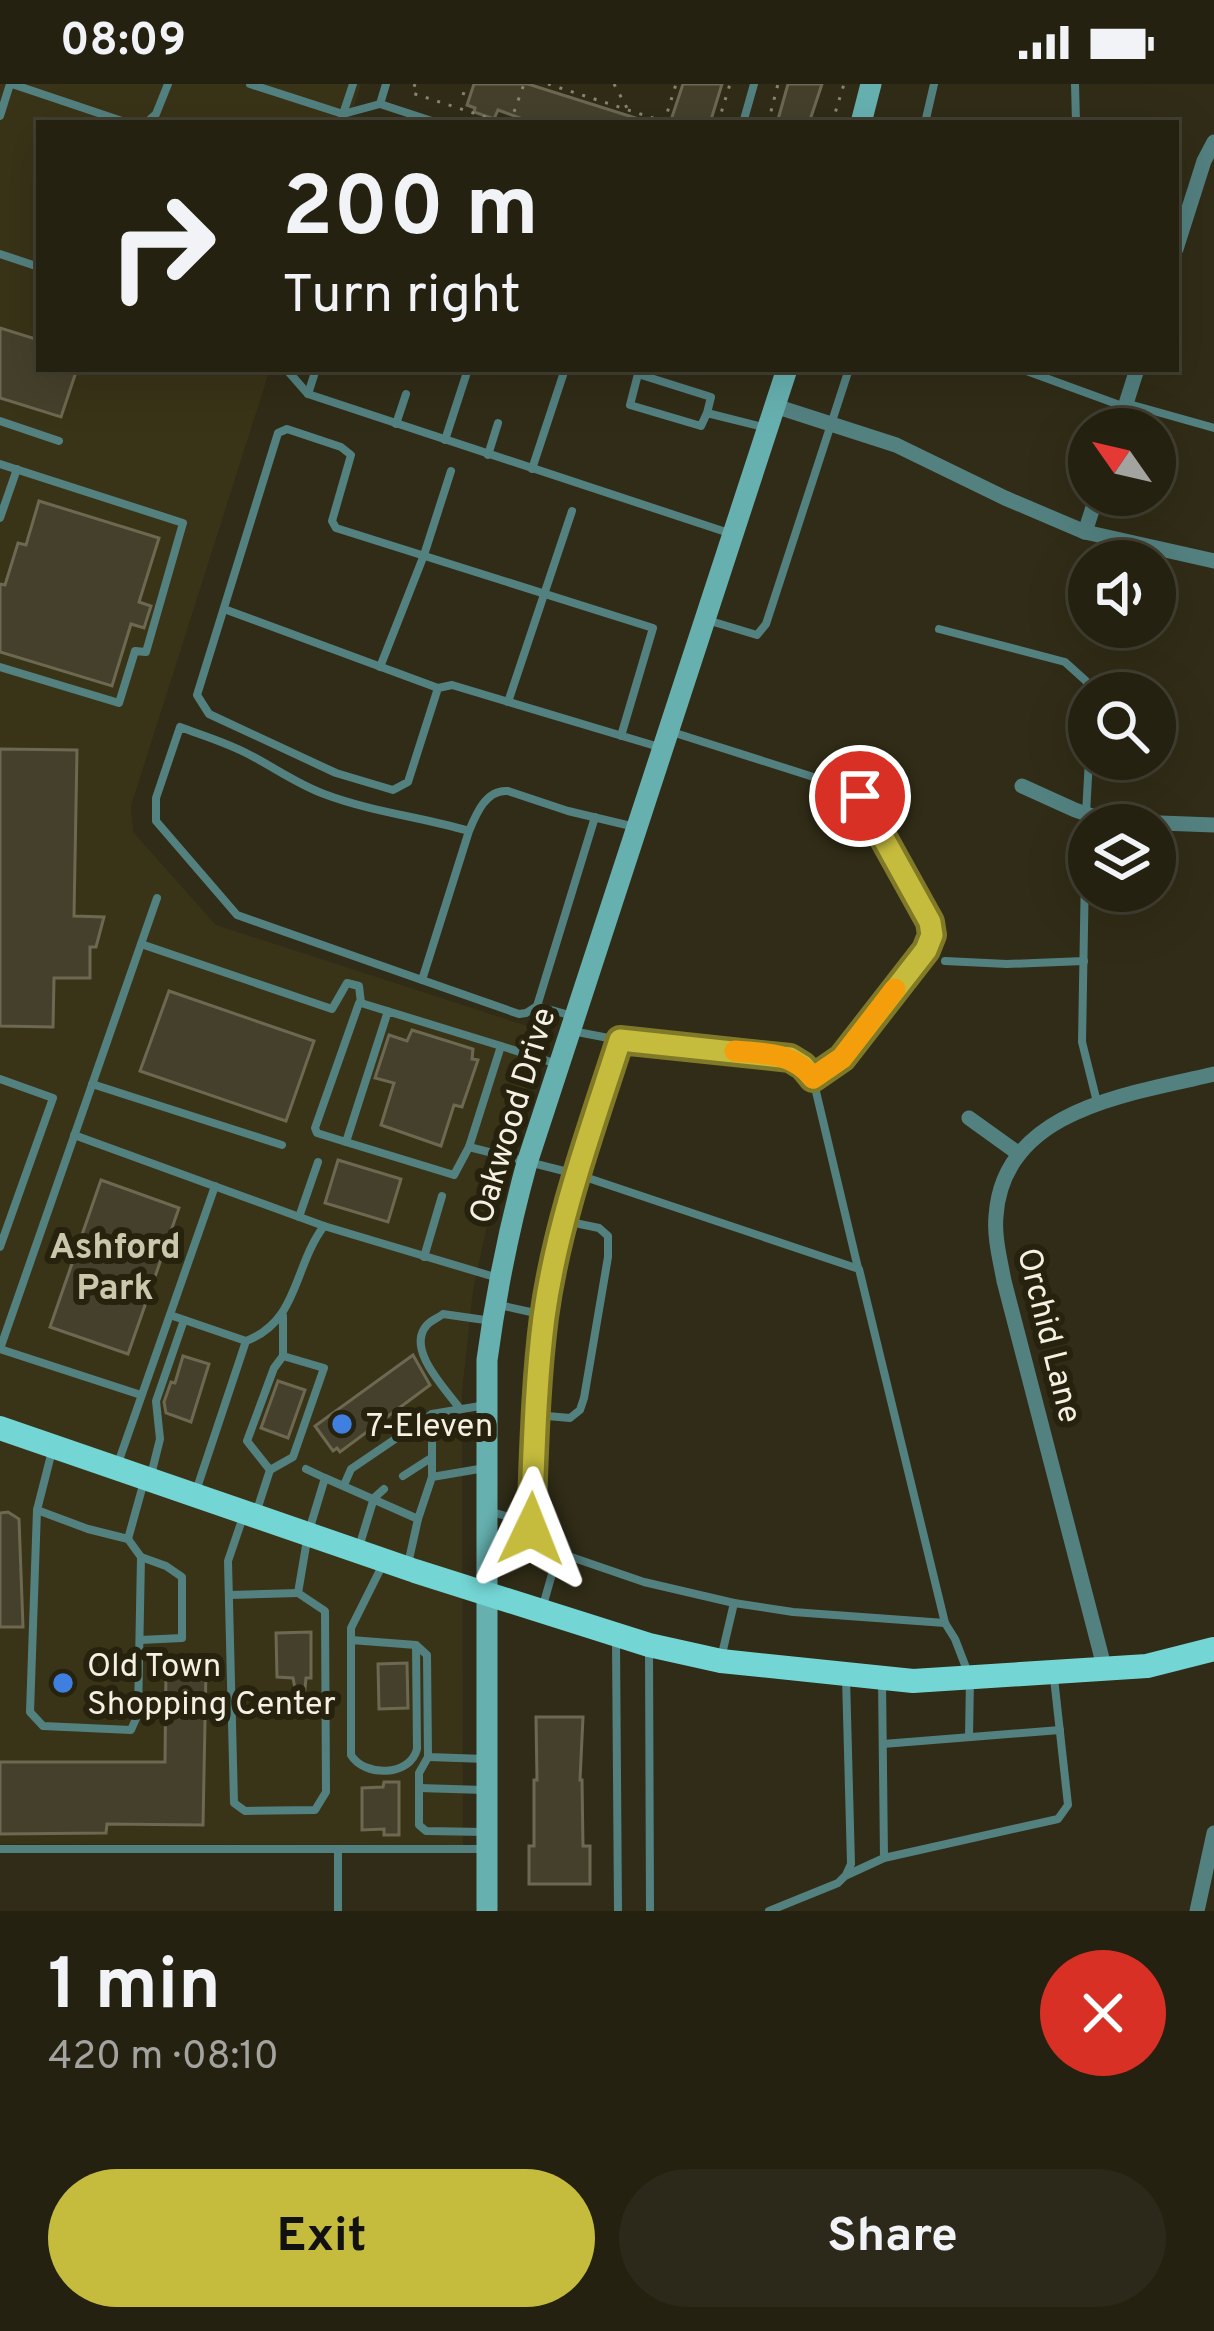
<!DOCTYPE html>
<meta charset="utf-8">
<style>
:root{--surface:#242111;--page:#2c291a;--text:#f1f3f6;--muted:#a3a39f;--line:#413e31;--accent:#c5bc3d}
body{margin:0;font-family:Overpass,sans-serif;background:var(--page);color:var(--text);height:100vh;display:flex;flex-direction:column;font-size:45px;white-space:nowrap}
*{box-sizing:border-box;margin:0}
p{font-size:39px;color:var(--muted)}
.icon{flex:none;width:66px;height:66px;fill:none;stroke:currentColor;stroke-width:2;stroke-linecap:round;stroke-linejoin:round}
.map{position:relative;height:1827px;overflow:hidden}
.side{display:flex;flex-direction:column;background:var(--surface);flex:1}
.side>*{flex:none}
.hud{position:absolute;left:36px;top:36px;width:1143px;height:252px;border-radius:0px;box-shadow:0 12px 48px #0002,0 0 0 3px var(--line);background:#242111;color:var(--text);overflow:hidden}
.needle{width:78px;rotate:304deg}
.fabs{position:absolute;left:1068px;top:324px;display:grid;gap:24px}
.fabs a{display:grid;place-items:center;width:108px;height:108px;border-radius:50%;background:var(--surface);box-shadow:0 12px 48px #0002,0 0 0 3px var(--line);font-size:60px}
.pin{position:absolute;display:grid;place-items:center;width:102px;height:102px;color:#fff;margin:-51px;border:6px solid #fff;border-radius:50%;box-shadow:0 3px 12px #0007}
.me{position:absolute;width:132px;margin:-66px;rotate:2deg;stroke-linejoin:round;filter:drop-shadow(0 0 9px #0008)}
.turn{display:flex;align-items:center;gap:42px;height:252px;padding:0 48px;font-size:54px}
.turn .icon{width:156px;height:156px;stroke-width:2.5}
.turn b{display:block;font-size:84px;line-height:102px}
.round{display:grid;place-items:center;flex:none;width:126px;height:126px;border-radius:63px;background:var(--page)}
.headline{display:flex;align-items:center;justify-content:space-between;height:204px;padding:0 48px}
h1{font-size:72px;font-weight:700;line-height:90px}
.cta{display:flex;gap:24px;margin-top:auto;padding:24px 48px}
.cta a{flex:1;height:138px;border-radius:72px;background:var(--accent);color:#111;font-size:48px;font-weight:700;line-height:138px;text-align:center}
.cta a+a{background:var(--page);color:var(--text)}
.status{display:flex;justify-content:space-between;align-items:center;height:84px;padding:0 60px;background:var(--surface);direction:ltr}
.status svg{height:33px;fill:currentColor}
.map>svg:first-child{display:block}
.built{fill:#393317}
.building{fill:#45402b;stroke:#6d6851;stroke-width:3}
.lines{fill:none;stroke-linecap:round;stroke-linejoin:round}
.path{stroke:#888573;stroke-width:3;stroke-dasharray:3 9;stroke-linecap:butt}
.lane{stroke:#538180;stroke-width:8}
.street{stroke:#538180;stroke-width:15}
.secondary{stroke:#66b1b0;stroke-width:21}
.primary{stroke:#73d6d5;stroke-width:24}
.route-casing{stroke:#807a28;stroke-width:30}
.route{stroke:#c5bc3d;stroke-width:21}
.slow{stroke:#f59e0b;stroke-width:21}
.shop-dot{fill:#3f7fe0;stroke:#26220d;stroke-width:4.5}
.labels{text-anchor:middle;stroke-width:12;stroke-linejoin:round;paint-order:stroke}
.street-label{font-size:33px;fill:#f4f1e4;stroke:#26220d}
.poi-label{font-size:33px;fill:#f4f1e4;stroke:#26220d;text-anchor:start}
.neighbourhood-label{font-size:36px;font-weight:bold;fill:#ccc6ad;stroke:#26220d}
</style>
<div class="status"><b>08:09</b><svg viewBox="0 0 49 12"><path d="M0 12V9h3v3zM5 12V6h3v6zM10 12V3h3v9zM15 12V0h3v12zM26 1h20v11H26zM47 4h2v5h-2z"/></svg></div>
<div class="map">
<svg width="1214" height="1827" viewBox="0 0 1214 1827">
<rect width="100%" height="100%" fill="#302c17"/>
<path class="built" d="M0,0H361L349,39H39V285H270L131,722L133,748L216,841L543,947L490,1127L473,1207L462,1308L463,1761L0,1760Z"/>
<g class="building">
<path d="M474,0H528L642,36L641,39H521L523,35L498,26L494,35L474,28L475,24L467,21Z"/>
<path d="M683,0H722L710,39H670Z"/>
<path d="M788,0H822L809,39H777Z"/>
<path d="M0,244L39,256V285H77L61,333L0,314Z"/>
<path d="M39,417L159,454L139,518L151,522L144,544L131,540L112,602L0,568V500L5,501L18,459L26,461Z"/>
<path d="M0,665L77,666L74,832L104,833L96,863H90V894H54L53,943L0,942Z"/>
<path d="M169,907L314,957L286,1037L140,987Z"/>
<path d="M412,946L473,965L472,975L478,976L462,1023L454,1021L441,1062L381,1041L394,999L375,994L389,951L407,957Z"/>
<path d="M338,1076L401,1095L388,1138L325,1119Z"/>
<path d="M101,1096L179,1124L128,1270L50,1243Z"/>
<path d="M413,1271L430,1301L340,1368L337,1364L333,1367L315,1342Z"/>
<path d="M183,1272L209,1280L191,1338L166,1329L164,1318L171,1298L175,1299Z"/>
<path d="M278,1297L305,1306L288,1354L261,1344Z"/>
<path d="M8,1428L19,1435L23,1543H0V1429Z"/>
<path d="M311,1548V1594H306L303,1625H299L293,1594L277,1593L276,1549Z"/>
<path d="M407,1579L408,1624L379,1625L378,1580Z"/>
<path d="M166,1585L206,1586L203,1741L107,1740L106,1749L0,1750V1678H165Z"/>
<path d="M536,1633H583L580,1696H582L583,1762H590V1800H529V1762H534V1696H537Z"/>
<path d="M384,1698H399V1751H384V1745L362,1746V1704L383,1703Z"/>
</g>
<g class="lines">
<g class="path">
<path d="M415,0L412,9L504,39"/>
<path d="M548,0L656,35L659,39"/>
<path d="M614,0L627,24"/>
<path d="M463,11L467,0"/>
<path d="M510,39L524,0"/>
<path d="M664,39L676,0"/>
<path d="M718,39L730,0"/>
<path d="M768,39L778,0"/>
<path d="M832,39L844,0"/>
</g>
<g class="lane">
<path d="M12,0L128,39"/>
<path d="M250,0L343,30L380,20"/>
<path d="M386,0L380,20L438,39"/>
<path d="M1075,0L1076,39"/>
<path d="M0,32L10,0"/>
<path d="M146,39L156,30L168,0"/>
<path d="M340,39L353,0"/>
<path d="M743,39L754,0"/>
<path d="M925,39L934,0"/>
<path d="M0,170L39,183"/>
<path d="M286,285L308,310L732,450"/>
<path d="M1021,285L1125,323"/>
<path d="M308,310L316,285"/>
<path d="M1129,320L1214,344"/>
<path d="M707,329L701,342L630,321L638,290L711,313L707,329L767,344"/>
<path d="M0,337L59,357"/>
<path d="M396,340L406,310"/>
<path d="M445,356L468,285"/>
<path d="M488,371L498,339"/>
<path d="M0,380L183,439L146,568L135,567L119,619L0,583"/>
<path d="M532,385L565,285"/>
<path d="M0,434L17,385"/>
<path d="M224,525L438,604"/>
<path d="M707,536L757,551L766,540L849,285"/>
<path d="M939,545L1065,578L1086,597L1091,609"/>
<path d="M380,583L424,471L451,387"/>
<path d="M508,618L572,427"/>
<path d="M672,648L851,705L860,712L930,838L932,851L926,866L842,974L813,995"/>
<path d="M621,652L653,544L336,444L332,437L351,371L341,363L287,345L278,349L197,611L209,630L336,689L393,706L408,698L438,604L452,601L659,663"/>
<path d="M1089,675L1086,730L1082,958L1097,1018"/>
<path d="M469,747C421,733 372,728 324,710C297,700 275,684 250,671C228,659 204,652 180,643L156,714V737L237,831L422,896L469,747C476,730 486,705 508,707L568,727L631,742"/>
<path d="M141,860L332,925L347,899L359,902L361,919"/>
<path d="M945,877L1007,880L1084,877"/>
<path d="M422,896L519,930L526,929L537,922L573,932"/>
<path d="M537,922L595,733"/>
<path d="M388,927L346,1058L317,1049L315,1044L359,919H361L501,962"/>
<path d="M572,947L619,956C591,1046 557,1138 544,1233C535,1303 534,1375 531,1445L534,1456L539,1462L644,1498L734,1519L793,1528L945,1539L955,1555L970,1594L969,1653"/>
<path d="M619,956L769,970C789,974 800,978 813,995L858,1184"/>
<path d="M0,995L53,1014L0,1163"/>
<path d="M92,1000L282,1061"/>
<path d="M74,1051L324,1142"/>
<path d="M346,1058L454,1091L469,1063L501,962L557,980"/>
<path d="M469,1063L576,1090L859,1185L945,1539"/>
<path d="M299,1133L318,1078"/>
<path d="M424,1173L442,1112"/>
<path d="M499,1221L544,1231"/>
<path d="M170,1231L246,1257C299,1237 293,1183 324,1142L498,1194"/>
<path d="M0,1265L157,814"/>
<path d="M0,1265L141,1311"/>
<path d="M460,1325C446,1305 405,1265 427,1241C431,1236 438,1234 443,1230L492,1237"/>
<path d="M432,1330L486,1321"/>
<path d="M536,1331L570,1334L580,1326L584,1314L608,1173V1152L599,1144L565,1137"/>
<path d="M52,1367L37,1426L88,1445L128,1455L143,1401"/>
<path d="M117,1382L215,1102"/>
<path d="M270,1386L247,1357L274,1284L283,1272V1232"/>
<path d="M151,1391L160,1355L156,1317L184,1236"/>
<path d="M403,1392L431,1374"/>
<path d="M325,1394L418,1435L432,1393L485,1384"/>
<path d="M344,1401L351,1385L432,1330V1393"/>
<path d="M197,1404L246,1257"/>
<path d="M37,1426L30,1628L43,1642L131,1646L138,1630L141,1473L128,1455"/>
<path d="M488,1427L531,1439"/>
<path d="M256,1429L270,1386L293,1373L324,1284L283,1272"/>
<path d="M244,1430L228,1477L234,1719L245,1727L315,1726L326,1708L325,1527L298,1509L308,1450L325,1394L306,1385"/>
<path d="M359,1463L374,1414L384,1405"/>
<path d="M408,1480L418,1435"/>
<path d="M229,1511L298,1509"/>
<path d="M542,1525L558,1469"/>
<path d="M140,1556L182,1554V1493L166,1482L141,1473"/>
<path d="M351,1556V1544L384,1478"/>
<path d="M616,1558L618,1827"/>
<path d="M416,1561L417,1665C410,1693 364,1693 351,1671V1556L416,1561L427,1571L428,1673L486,1675"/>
<path d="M649,1565L650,1827"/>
<path d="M722,1570L734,1519"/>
<path d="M882,1596L884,1774L1058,1735L1068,1721L1054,1594"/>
<path d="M883,1660L1060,1646"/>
<path d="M428,1673L419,1689V1741L426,1747L485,1748"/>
<path d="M419,1704L484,1706"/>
<path d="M0,1765H484"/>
<path d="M338,1766V1827"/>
<path d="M847,1791L884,1774"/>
<path d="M769,1827L838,1799L846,1791L851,1780L846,1593"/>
</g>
<g class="street">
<path d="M1176,165L1204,77L1214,58"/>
<path d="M775,322L896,361L1005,414L1085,448L1214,477"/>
<path d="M1118,345L1137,285"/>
<path d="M1085,448L1097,411"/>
<path d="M1022,702L1075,726L1107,737L1214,741"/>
<path d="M969,1034L1019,1070"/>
<path d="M1105,1586L1004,1197C1000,1175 994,1153 996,1132C1003,1024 1132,1010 1214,990"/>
<path d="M1197,1827L1214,1749"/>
</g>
<g class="secondary">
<path d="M861,39L871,0"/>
<path d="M487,1827V1276C496,1209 509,1144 527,1079L787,285"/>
</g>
<path class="primary" d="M0,1344L415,1487L649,1561L721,1577L913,1597L1147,1582L1214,1565"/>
</g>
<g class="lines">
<g class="route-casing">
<path id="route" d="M531,1445C534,1375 535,1303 544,1233C557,1138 591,1046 620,956L790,974L803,982L813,994L842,974L926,866L932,851L930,838L860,712"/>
</g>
<use href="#route" class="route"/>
<path class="slow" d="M735,967C765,970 793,968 813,994L842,974L895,905"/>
</g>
<g class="shop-dot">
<circle cx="342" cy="1340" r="12"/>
<circle cx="63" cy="1599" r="12"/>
</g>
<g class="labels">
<g class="street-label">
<text transform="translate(511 1031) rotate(-73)" y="12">Oakwood Drive</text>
<text transform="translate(1051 1251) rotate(76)" y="12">Orchid Lane</text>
</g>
<g class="poi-label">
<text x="366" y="1352">7-Eleven</text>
<text x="87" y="1592">Old Town<tspan x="87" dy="38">Shopping Center</tspan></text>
</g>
<g class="neighbourhood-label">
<text x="115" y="1174">Ashford<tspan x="115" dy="41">Park</tspan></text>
</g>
</g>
</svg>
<div class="fabs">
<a><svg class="needle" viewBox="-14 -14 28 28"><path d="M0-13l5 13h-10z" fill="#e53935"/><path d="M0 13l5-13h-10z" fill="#a3a39f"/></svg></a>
<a><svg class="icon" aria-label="sound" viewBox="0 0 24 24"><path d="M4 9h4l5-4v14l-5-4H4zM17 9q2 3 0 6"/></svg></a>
<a><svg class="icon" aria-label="search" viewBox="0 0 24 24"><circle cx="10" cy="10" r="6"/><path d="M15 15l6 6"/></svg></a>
<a><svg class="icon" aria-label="layers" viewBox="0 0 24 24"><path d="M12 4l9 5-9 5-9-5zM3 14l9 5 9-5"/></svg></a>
</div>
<div class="pin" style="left:860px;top:712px;background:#d93025"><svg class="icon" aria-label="arrive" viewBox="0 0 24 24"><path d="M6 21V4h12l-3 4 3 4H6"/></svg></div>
<svg class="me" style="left:531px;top:1445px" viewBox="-20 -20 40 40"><path d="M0-17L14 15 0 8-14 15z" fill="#c5bc3d" stroke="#fff" stroke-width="4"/></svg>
<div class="hud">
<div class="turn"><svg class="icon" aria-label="right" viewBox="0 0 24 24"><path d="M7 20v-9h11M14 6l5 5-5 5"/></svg><div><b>200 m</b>Turn right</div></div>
</div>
</div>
<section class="side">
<div class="headline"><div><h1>1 min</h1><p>420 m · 08:10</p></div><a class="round" style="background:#d93025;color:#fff"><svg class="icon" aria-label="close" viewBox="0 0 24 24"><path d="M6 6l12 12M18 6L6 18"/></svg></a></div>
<div class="cta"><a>Exit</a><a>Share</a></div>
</section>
